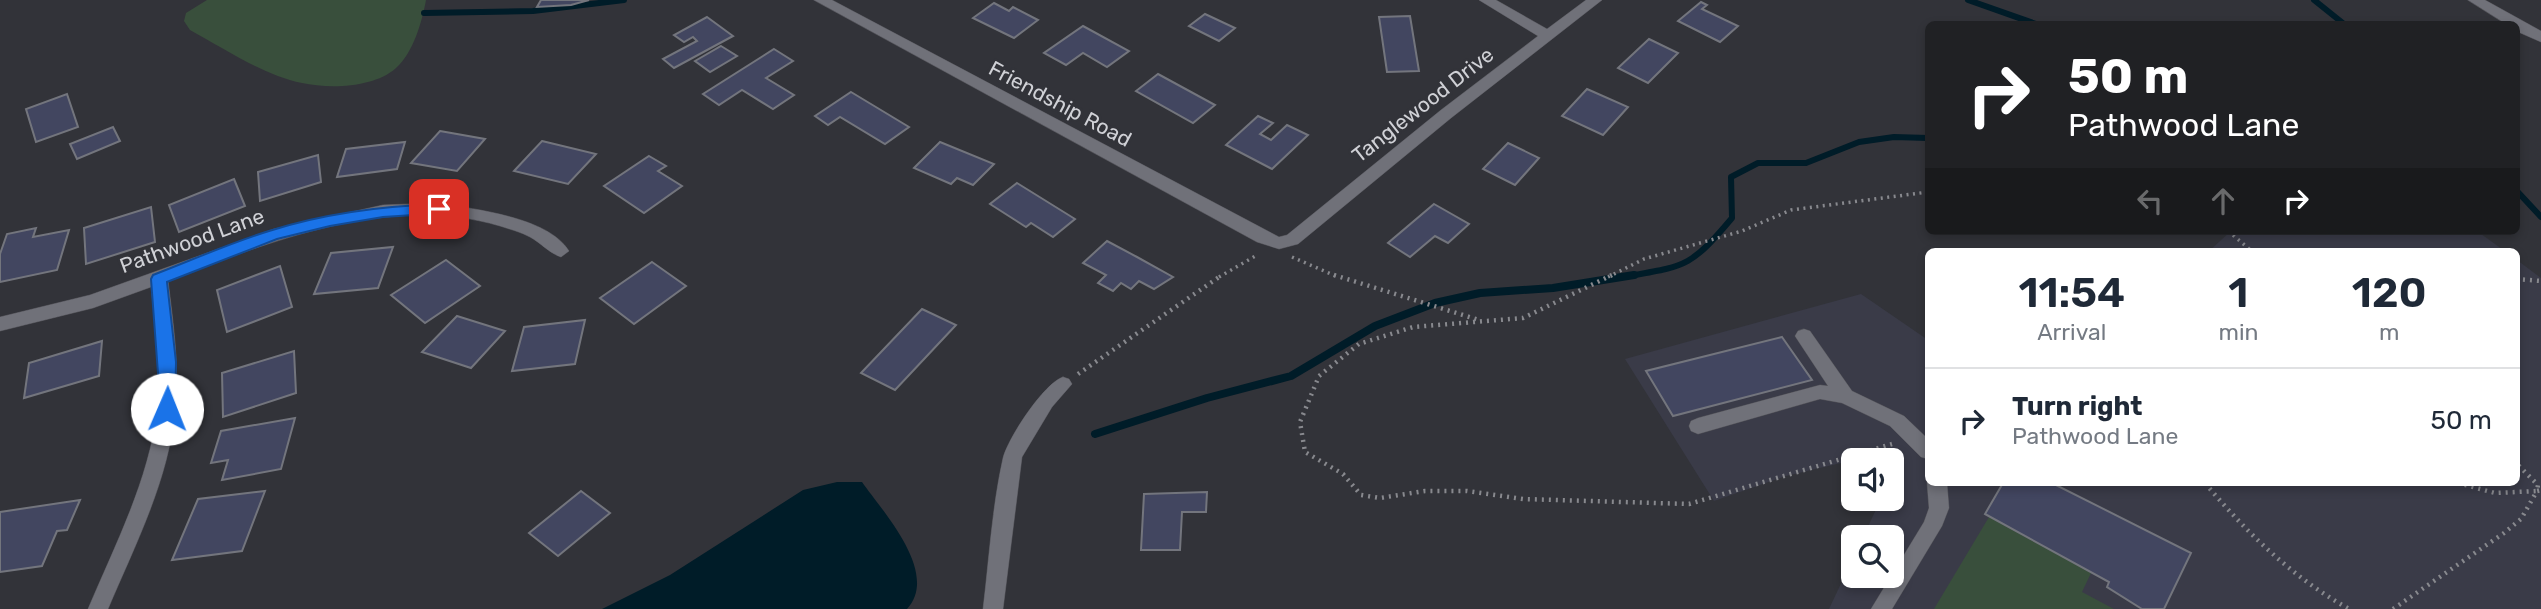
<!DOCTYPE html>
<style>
:root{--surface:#fff;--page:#f2f2f3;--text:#1f2937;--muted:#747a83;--line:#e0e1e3}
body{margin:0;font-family:Rubik,sans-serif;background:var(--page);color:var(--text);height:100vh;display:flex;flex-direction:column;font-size:26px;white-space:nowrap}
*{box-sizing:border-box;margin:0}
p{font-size:23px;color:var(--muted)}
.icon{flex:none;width:38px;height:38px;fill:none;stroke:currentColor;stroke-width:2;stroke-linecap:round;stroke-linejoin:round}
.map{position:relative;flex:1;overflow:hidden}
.side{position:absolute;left:1925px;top:248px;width:595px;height:238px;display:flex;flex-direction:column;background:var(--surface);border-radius:10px;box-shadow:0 4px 10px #0003}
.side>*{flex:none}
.banner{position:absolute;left:1925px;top:21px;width:595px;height:214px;border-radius:10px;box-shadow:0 4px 10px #0003;background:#202124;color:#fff;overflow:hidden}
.controls{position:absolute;left:1841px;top:448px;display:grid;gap:14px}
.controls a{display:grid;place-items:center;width:63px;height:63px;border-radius:10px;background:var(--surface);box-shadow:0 4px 10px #0003;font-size:35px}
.pin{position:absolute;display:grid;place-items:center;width:60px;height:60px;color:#fff;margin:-30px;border-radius:14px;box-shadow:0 4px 10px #0006}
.me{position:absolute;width:77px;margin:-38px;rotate:1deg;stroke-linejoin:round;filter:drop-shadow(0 0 5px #0008)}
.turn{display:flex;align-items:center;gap:24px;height:147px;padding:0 28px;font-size:32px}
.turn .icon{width:91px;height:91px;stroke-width:2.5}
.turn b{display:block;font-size:49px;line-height:60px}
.lanes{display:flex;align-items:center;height:66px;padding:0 28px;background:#0003;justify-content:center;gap:35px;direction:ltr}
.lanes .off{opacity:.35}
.eta{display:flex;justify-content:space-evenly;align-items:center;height:119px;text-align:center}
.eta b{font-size:42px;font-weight:600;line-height:49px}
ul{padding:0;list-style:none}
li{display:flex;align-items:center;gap:21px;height:105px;padding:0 28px;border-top:2px solid var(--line)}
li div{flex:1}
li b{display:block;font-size:26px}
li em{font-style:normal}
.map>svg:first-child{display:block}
.built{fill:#3a3b48}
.green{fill:#394f3c}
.water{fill:#001c28}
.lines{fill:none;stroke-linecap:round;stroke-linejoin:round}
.stream-far1{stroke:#001c28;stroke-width:6}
.stream{stroke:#001c28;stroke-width:8}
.building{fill:#424660;stroke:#73757d;stroke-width:2}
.minor-casing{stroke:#515157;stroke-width:1}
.path-far1{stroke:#88898e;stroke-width:3.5;stroke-dasharray:2 4.5;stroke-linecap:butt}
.path{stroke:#88898e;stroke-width:4.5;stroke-dasharray:2 5;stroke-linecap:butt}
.minor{fill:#707179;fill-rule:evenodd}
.route{fill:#1a73e8;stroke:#114b97;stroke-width:2}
.labels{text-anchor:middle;stroke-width:5;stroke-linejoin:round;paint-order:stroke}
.street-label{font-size:21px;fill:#d0d1d6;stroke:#323339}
</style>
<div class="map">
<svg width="2541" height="609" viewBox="0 0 2541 609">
<rect width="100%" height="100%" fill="#323339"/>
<g class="built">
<path d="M2231,231H2477L2506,252H2208Z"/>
<path d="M2517,260L2541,278V609H1829L1853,558V576H1892V537H1863L1881,499H1892L1894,471L1892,460H1885L1879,454L1786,476L1714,501L1625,359L1861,294L1928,340V483H2516Z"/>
</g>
<g class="green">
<path d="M207,0H426C422,22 413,53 396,68C374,88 329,89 302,83C263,75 225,49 190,30L184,21L186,13Z"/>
<path d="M1989,517L2091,573L2082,592L2114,609H1934Z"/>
</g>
<path class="water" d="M837,482H862C883,512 940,573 907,609H602L670,575L803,490Z"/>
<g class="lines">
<g class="stream-far1">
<path d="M1968,0L2036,24"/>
<path d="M2314,0L2344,24"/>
<path d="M424,13L533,11L624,0"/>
<path d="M2516,190L2541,217"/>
<path d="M1623,277C1686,266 1690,268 1732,218L1731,177L1758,163H1806L1859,142L1894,137L1928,138"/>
</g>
<path class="stream" d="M1095,434L1207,398L1291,376L1375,326L1435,303L1480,293L1553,288L1634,275"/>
</g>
<g class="building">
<path d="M541,0H589L571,5L537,7Z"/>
<path d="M1701,2L1707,5L1702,9L1738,26L1720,42L1678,21Z"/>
<path d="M994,3L1009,11L1013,7L1038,20L1014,38L973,18Z"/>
<path d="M1205,14L1235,28L1219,41L1189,26Z"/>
<path d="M1410,16L1419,71L1387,72L1379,17Z"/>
<path d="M707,17L733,36L674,68L663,59L697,41L693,37L684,42L674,35Z"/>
<path d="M1083,26L1129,51L1107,67L1083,53L1066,65L1044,53Z"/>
<path d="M1649,39L1678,53L1648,83L1618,68Z"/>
<path d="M721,46L737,56L710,72L695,61Z"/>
<path d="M774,49L793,61L766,78L794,95L773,109L742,90L719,105L703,94Z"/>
<path d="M1158,74L1215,105L1193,123L1136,91Z"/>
<path d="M1587,89L1628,107L1603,135L1562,116Z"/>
<path d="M851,92L909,127L885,144L840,117L828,125L815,116Z"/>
<path d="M67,94L78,127L36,142L26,109Z"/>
<path d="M1258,116L1273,123L1260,134L1271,140L1287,125L1308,135L1272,169L1226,145Z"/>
<path d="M113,127L120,141L77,159L70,144Z"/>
<path d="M440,131L485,139L457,171L411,163Z"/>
<path d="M542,141L596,154L568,184L514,171Z"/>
<path d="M405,142L397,169L337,177L346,149Z"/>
<path d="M940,142L994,164L973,185L957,178L951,184L914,168Z"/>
<path d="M1508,143L1539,158L1515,185L1483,169Z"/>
<path d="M318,155L321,182L260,201L258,172Z"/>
<path d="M649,156L666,166L658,171L682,186L644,213L604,186Z"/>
<path d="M234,179L245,206L179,232L169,205Z"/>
<path d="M1017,183L1075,219L1053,237L1031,223L1026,227L990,204Z"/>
<path d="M1434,204L1469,224L1448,243L1435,236L1410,257L1388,243Z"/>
<path d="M151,207L155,242L86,264L84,228Z"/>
<path d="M36,228L33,237L69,230L57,270L0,282V254L7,234Z"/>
<path d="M1107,241L1137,257L1173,277L1154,289L1139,281L1131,289L1121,283L1113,291L1098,283L1106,275L1083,263Z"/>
<path d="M393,247L378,288L314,294L331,253Z"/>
<path d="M446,260L480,286L425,323L391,295Z"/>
<path d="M652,262L686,286L634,324L600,298Z"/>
<path d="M280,266L292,307L227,332L217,290Z"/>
<path d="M922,309L956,325L895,390L861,373Z"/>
<path d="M457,316L505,331L471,368L422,352Z"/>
<path d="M585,320L575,364L512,371L524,327Z"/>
<path d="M1782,337L1812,380L1673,416L1646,371Z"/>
<path d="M102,341L99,376L24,398L29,363Z"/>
<path d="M294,351L296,393L223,417L222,373Z"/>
<path d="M295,418L281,469L222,480L228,460L211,463L221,431Z"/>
<path d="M2003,483H2052L2191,553L2164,609H2142L2107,587L2109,582L1985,514Z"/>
<path d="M265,491L242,551L172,560L198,499Z"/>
<path d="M581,491L610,513L558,556L529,533Z"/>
<path d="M1207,492L1206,512H1182L1180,550H1141L1144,494Z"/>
<path d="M80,500L67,530L57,531L42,566L0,572V512Z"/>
</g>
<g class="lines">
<g class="minor-casing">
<g id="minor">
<path d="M814,0H832L1279,237L1287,235L1441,110L1538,36L1479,0H1496L1547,29L1586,0H1602L1451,118L1298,244L1279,249L1257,242Z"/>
<path d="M2468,0H2485L2541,31V42L2516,31V24H2506Z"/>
<path d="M440,203C477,210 548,217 569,251L561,257C549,253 541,243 530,237C521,232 509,229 500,226C388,193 271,242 168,280C173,323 180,367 175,410C169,480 135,545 108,609H88C115,545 149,480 157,411C162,369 156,328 151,287L93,308L0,331V317L90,295L274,229L383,205Z"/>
<path d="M1804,329L1810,331L1852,391L1904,416L1928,439V459L1921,457L1890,426L1842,403L1820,399L1698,434L1691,431L1689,426L1691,421L1698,418L1820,385L1828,386L1795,336L1798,331Z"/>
<path d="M1063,377L1069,379L1072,384L1052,407L1022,457L1003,609H983C989,560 992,507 1003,458C1008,438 1044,383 1063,377Z"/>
<path d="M1928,481V483H1947L1949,508L1942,526L1892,609H1871L1924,522L1929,508L1927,483Z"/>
</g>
</g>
<g class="path-far1">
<path d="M2228,231L2253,252"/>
<path d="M1292,257L1338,277"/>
<path d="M1219,277L1257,255"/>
<path d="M1608,277L1644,259L1742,231L1791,210L1928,192"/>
</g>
<g class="path">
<path d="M1334,275L1479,320"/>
<path d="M1612,275L1523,318L1413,327L1359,344L1319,376L1300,422L1305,452L1343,474L1361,495L1380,498L1425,491H1467L1523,499L1689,504L1892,444"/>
<path d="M2516,279L2541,281"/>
<path d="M2516,331V341"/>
<path d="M1078,374L1222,275"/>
<path d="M2205,483C2247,533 2292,577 2349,609"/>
<path d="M2458,483L2495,493L2537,491L2538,485L2516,463"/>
<path d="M2393,609L2504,533L2521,519L2537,491L2541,490"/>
</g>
<use href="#minor" class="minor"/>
</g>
<path class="route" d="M439,204L447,209L445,213L383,217L330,226L277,239L167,282L176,362L175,409L173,414H161L151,279L153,275C192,260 230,243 269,231C325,213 382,206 439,204Z"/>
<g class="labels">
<g class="street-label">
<text transform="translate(1060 104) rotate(28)" y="7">Friendship Road</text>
<text transform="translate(1423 105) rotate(-38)" y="7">Tanglewood Drive</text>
<text transform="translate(192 241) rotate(-20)" y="7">Pathwood Lane</text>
</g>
</g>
</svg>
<div class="controls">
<a><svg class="icon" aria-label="sound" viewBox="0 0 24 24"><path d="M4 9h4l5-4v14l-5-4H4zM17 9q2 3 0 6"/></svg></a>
<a><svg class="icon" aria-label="search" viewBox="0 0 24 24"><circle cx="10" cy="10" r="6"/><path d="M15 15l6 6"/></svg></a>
</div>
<div class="pin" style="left:439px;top:209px;background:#d93025"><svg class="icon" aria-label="arrive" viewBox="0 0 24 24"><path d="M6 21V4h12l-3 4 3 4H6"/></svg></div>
<svg class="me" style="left:167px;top:409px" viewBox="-20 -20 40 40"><circle r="19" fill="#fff"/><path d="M0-13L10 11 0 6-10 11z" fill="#1a73e8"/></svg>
<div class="banner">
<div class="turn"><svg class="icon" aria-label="right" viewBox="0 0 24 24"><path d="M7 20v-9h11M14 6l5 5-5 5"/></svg><div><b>50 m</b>Pathwood Lane</div></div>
<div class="lanes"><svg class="icon off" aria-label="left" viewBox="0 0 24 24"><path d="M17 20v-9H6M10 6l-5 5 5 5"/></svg><svg class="icon off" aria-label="ahead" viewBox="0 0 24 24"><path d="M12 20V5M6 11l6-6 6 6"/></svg><svg class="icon" aria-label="right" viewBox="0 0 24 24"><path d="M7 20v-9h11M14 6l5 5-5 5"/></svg></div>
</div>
<section class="side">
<div class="eta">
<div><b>11:54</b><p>Arrival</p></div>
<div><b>1</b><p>min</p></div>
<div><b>120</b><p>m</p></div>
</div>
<ul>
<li><svg class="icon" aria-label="right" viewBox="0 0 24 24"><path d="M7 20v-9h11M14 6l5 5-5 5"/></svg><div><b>Turn right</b><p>Pathwood Lane</p></div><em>50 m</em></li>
</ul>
</section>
</div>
